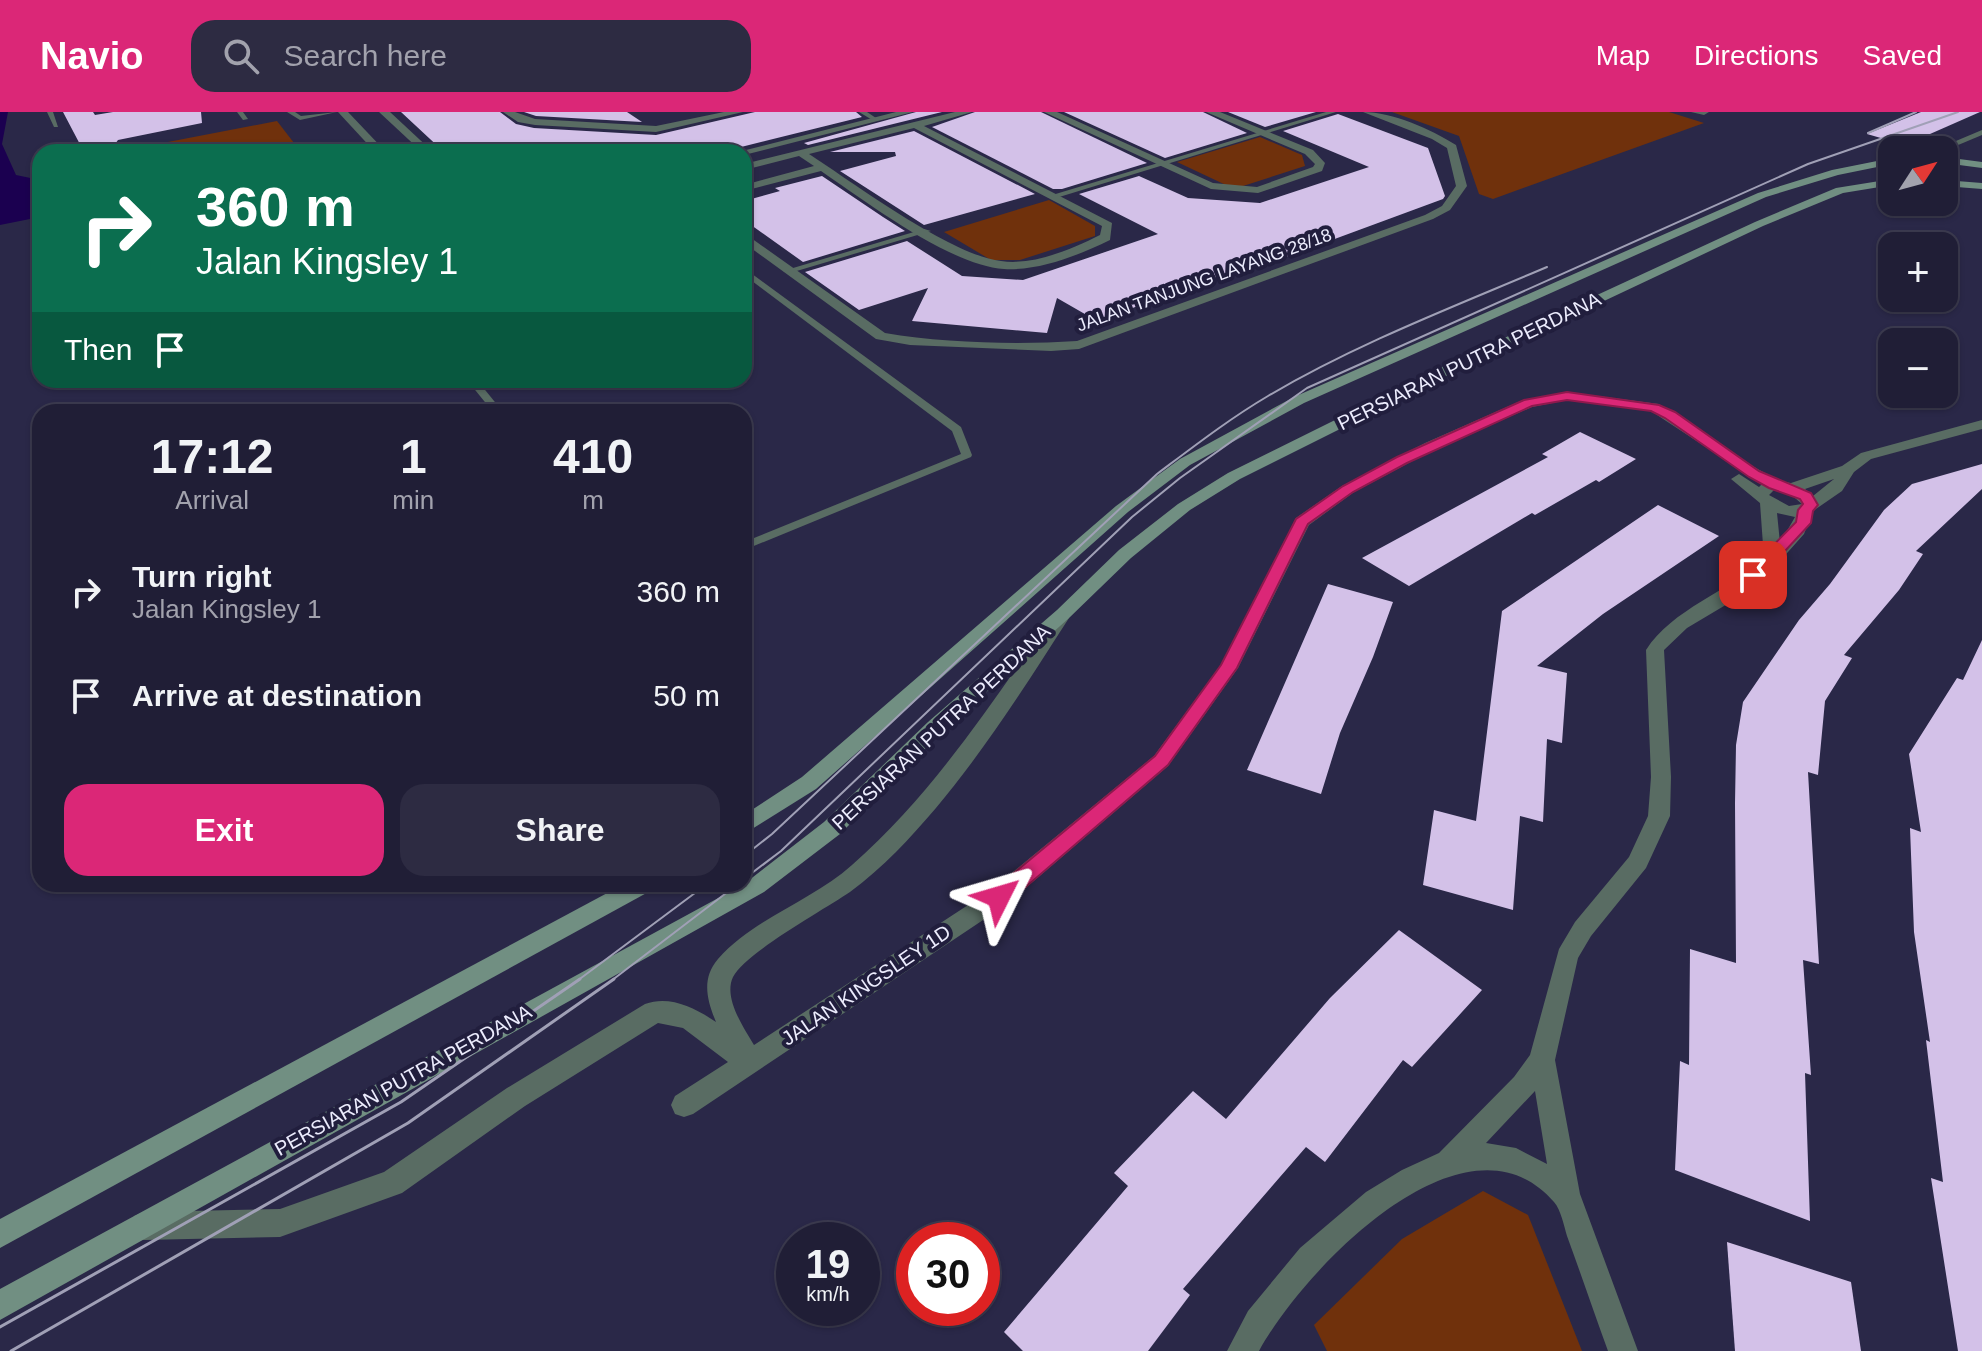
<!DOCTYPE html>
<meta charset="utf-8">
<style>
:root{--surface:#201e36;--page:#2d2b42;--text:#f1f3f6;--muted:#a2a2ad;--line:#3d3c51;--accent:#db2777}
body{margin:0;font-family:Arial,sans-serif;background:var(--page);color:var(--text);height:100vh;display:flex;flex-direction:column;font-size:30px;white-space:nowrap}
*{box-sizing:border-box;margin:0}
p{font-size:26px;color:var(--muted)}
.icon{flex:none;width:44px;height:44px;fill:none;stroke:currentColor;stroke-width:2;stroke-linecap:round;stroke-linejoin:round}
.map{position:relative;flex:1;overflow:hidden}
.drawer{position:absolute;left:32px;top:292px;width:720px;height:488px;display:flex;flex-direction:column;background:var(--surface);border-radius:24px;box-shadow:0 2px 6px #0004,0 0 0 2px var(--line)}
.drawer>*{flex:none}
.guide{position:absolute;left:32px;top:32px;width:720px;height:244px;border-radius:24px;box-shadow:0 2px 6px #0004,0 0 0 2px var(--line);background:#0b6e4f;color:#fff;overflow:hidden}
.needle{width:52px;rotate:54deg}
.fabs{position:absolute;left:1878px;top:24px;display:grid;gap:16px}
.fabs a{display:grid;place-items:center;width:80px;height:80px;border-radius:16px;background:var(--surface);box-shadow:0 2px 6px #0004,0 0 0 2px var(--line);font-size:40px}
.speed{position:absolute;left:776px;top:1110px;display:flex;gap:16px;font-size:40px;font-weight:700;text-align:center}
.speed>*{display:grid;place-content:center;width:104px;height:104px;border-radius:50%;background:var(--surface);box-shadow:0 2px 6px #0004,0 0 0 2px var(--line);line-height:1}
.speed small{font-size:20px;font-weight:400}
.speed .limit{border:12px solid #d22;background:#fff;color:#111}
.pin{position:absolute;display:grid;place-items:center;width:68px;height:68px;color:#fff;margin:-34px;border-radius:16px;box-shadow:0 4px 12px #0006}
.me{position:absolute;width:88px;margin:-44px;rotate:50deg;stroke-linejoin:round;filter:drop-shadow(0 0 6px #0008)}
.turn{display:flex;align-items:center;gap:28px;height:168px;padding:0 32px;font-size:36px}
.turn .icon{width:104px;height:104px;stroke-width:2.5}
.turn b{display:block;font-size:56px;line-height:68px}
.then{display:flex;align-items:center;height:76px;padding:0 32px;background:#0003;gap:16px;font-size:30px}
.eta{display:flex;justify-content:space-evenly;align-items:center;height:136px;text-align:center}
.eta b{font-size:48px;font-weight:800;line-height:56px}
.cta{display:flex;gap:16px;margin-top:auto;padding:16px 32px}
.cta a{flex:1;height:92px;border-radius:24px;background:var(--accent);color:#fff;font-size:32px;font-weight:800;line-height:92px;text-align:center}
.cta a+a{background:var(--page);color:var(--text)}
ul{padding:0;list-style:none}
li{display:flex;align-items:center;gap:24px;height:104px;padding:0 32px}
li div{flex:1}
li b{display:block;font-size:30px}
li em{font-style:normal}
header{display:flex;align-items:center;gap:48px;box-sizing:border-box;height:112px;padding:0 40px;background:var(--accent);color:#fff}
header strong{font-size:38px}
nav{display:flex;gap:44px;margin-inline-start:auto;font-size:28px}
.search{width:560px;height:72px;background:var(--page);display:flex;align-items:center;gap:20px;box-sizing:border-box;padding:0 28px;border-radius:24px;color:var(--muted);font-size:30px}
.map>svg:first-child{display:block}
.green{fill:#70310c}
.water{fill:#1b0050}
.building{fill:#d3c1e8}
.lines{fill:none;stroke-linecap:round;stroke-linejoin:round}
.service{fill:#596c63;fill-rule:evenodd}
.minor{fill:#596c63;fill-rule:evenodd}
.secondary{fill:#718f82;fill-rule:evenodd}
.tram-far1{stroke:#a0a0b6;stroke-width:2}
.tram{stroke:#a0a0b6;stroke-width:3}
.route{fill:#db2777;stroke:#8e194d;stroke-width:2}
.labels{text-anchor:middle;stroke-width:8;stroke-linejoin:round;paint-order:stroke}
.far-street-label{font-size:18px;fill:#ececfd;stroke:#211e3d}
.street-label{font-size:20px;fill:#ececfd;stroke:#211e3d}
</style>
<header>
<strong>Navio</strong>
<div class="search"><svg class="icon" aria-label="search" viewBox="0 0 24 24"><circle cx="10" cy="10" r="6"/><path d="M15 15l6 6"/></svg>Search here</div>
<nav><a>Map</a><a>Directions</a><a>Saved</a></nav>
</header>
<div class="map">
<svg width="1982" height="1239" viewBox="0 0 1982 1239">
<rect width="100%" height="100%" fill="#2a2848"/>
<g class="green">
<path d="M1392,0H1669L1704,11L1493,87L1479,82L1459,24Z"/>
<path d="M277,9L301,40H116Z"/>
<path d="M1260,25L1302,43L1305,54L1243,74H1228L1177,50Z"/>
<path d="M1049,88L1095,114V124L1020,148H991L944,120Z"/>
<path d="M1483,1079L1528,1103L1582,1239H1327L1314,1213L1402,1127Z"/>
</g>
<path class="water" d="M0,0H8L2,32L16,63L40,68V105L0,113Z"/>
<g class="building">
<path d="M63,0H93L95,3L113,0H201L202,11L118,28L109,40H84Z"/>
<path d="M401,0H500L516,12L534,16L656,23L755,0H856L862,5L721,40H444Z"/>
<path d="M524,0H627L642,10L536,4Z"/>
<path d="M916,0H942L808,33L804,31Z"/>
<path d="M975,0H1041L1147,51L1062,77H1053L932,15Z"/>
<path d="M1064,0H1203L1247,21L1165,46Z"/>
<path d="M1228,0H1316L1265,15Z"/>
<path d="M1921,0H1980L1905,33L1867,22Z"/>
<path d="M1338,2L1428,36L1445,84L1443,87L1275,149L1269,146L1097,209L1057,186L1047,221L912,209L928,176L859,198L805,160L907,129L962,164L1023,168L1158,122L1079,82L1139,64L1188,86L1260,91L1369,55L1283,19Z"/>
<path d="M914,19L1035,82L924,113L840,59L896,44L895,40H830Z"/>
<path d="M822,64L883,105L905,119L803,150L744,108V89L780,79L775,76Z"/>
<path d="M1580,320L1636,347L1599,370L1596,368L1535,403L1532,401L1409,474L1362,446L1548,345L1542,342Z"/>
<path d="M1982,352V377L1916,439L1923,442L1899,478L1844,543L1852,546L1825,589L1818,663L1808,660L1819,852L1803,848L1811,963L1805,961L1810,1109L1675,1058L1680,949L1689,953L1690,837L1736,851L1735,691L1736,633L1743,590L1799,508L1830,472L1884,398L1912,372Z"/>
<path d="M1658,393L1719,424L1603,502L1537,554L1567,561L1562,631L1547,627L1543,710L1520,704L1513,798L1423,773L1434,698L1476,709L1502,499Z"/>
<path d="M1328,472L1393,490L1373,545L1340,621L1321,682L1247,658Z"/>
<path d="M1982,528V1239H1958L1931,1066L1943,1070L1926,928L1930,930L1914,820L1910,716L1921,720L1909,642L1957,566L1963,568Z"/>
<path d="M1399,818L1482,878L1412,955L1403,948L1325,1050L1306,1035L1183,1177L1190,1183L1148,1239H1023L1004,1220L1128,1074L1114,1061L1193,979L1226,1007L1330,886Z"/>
<path d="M1727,1130L1851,1170L1861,1239H1735Z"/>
</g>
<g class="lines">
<g class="service">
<path d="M47,0H53L58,15H54Z"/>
<path d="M237,0H243L248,7L243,8Z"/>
<path d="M287,0H295L301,4L337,0L300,8Z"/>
<path d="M859,0H867L879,8L874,9Z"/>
<path d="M1326,0H1336L1056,86L1049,84Z"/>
<path d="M1982,18V23L1951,36L1944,34Z"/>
<path d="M924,117L931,119L790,161L783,159Z"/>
<path d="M744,156L961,315L972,343L971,345L744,438V430L961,342L952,319L744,163Z"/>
<path d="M467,268H477L503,300H493Z"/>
</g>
<g class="minor">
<path d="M338,0H348L386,40H375Z"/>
<path d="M379,0H390L433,40H422Z"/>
<path d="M503,0H515L535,7L656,14L724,0H743L656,20L535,13L518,10Z"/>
<path d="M896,0H913L744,43V40H738Z"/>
<path d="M955,0H972L924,14L1112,111L1110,128C1079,143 1040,159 1004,157C951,154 865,89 821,59L744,79V73L814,54L799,44L744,58V52ZM914,16L1102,114L1100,123C1072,137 1033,154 1001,149C950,143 854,71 809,42Z"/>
<path d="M1044,0H1057L1213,71L1257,75L1313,55L1315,52L1305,42L1206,0H1220L1313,38L1325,51L1322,59L1258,81L1211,77Z"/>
<path d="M1363,0C1393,0 1430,17 1456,33L1467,74L1450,98L1433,107L1079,237L1051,239L910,233L876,227L744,131V121L885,221C944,231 1017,233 1077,229L1425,103L1442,94L1456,74L1447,36L1432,27Z"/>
<path d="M1691,0H1709L1704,3Z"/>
<path d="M1567,280L1659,292L1740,347L1779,369L1791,371L1842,354L1861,341L1982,308V317L1871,347L1854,360L1842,379L1813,399L1804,422L1772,458L1729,491L1687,516L1664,538L1671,665L1670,704L1646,756L1591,824L1578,846L1555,948L1580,1082L1638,1239H1608C1594,1201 1581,1162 1567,1124C1564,1114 1561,1098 1554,1090C1465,987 1301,1161 1259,1239H1227L1248,1199L1300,1136L1366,1080L1402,1058L1439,1041L1514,965L1530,943L1559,837L1575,810L1629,745L1648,704L1651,665L1646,538C1672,497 1728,480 1764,447L1760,391L1731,367L1739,362L1759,375L1762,372L1651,299L1567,288L1532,295L1435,337L1354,380L1309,413L1238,556L1168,654L1007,792L693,1002L684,1005L675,1002L671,993L675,984L728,950L683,916L658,911L525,994L402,1081L280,1125L144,1128L134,1124L130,1114L134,1104L144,1100L280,1097L384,1060L507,976L645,892C670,883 695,896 716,910C707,888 701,867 718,847C754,806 812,789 852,753C934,681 992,590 1054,502H1066L1069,506C1017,587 964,671 896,740C882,754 866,768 850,780C825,797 745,841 733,865C723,886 744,916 754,933L991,778L1154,644L1221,553L1296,406L1342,374L1425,331L1523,288ZM1834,367L1813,384L1805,377ZM1774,378L1788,380L1802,392L1789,394L1769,383ZM1777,401L1795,405L1780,431ZM1535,979L1547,1052L1516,1036L1486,1031Z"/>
</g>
<g class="secondary">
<path d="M1944,45L1982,50V56L1944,51Z"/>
<path d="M1892,46V52L1838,63L1766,85L1304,291L1190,353L1128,400L816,677L744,722V703L802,665L1116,394L1180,347L1294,285L1758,81L1832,58Z"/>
<path d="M1892,67V73L1843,81L1763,114L1458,258L1240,367L1190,398L1131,446L1069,506L942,620L840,722L764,780L0,1208V1177L744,772L824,710L928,610L1057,498L1119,438L1178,392L1228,361L1448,252L1755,110L1836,76Z"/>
<path d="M1944,68L1982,71V77L1944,74Z"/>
<path d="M624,772H655L652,778L0,1136V1107Z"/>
</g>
<g class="tram-far1">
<path d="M1868,21L1916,0"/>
<path d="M744,744L772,722L1157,362C1193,335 1229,307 1268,284C1356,232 1453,195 1547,155"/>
<path d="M744,767L781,739L1132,405L1180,366L1307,276L1808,52L1958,0"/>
<path d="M577,869L707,772"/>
<path d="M611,869L738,772"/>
</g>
<g class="tram">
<path d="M0,1215L401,990L580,867"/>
<path d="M11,1239L408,1011L614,867"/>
</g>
</g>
<path class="route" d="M1567,280L1659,293L1675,300L1759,359L1811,381L1818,393L1813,399L1811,411L1759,467H1747V460L1796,410L1798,398L1803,392L1800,387L1769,376L1749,365L1665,306L1651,299L1567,288L1532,294L1407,351L1353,380L1308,412L1237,556L1168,653L1007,791L999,794L992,791L989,785L992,779L1155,644L1221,553L1296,407L1343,374L1397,345L1524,288Z"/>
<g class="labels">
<g class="far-street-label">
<text transform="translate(1204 168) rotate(-20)" y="6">JALAN TANJUNG LAYANG 28/18</text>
</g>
<g class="street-label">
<text transform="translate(1469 249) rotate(-26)" y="7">PERSIARAN PUTRA PERDANA</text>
<text transform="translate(941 615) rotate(-43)" y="7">PERSIARAN PUTRA PERDANA</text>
<text transform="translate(866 873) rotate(-34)" y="7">JALAN KINGSLEY 1D</text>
<text transform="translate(403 968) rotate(-29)" y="7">PERSIARAN PUTRA PERDANA</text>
</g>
</g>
</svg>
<div class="fabs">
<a><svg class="needle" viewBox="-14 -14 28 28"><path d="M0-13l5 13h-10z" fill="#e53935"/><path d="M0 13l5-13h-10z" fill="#a2a2ad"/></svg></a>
<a>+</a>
<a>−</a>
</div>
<div class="speed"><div>19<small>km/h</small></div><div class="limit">30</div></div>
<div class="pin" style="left:1753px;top:463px;background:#d93025"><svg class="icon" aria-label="arrive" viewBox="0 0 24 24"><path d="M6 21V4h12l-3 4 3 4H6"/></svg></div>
<svg class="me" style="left:999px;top:785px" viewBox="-20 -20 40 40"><path d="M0-17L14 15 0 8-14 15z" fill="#db2777" stroke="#fff" stroke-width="4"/></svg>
<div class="guide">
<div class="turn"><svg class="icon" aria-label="right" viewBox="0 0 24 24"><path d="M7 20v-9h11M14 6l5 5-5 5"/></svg><div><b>360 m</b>Jalan Kingsley 1</div></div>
<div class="then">Then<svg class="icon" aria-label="arrive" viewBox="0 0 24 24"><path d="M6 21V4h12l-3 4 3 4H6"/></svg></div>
</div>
<section class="drawer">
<div class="eta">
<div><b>17:12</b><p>Arrival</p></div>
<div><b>1</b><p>min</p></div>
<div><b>410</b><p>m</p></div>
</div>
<ul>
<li><svg class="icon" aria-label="right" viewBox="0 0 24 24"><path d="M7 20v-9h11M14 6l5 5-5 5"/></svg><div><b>Turn right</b><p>Jalan Kingsley 1</p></div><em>360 m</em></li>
<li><svg class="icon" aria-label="arrive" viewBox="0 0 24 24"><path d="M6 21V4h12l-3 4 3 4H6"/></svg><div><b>Arrive at destination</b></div><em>50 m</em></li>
</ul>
<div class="cta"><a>Exit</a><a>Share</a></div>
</section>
</div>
